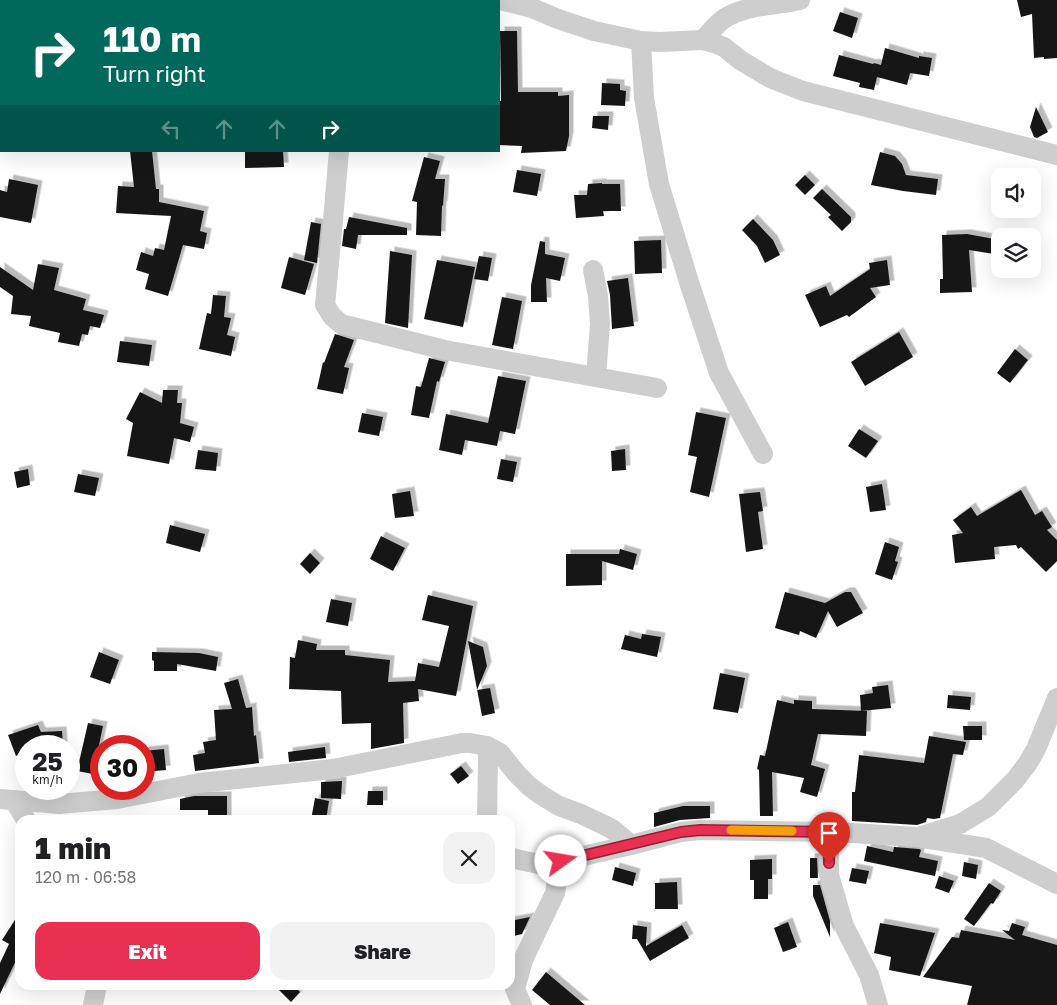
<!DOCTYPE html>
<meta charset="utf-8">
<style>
:root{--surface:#fff;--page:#f2f2f2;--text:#202124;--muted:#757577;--accent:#ea3052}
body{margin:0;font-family:"Golos Text",sans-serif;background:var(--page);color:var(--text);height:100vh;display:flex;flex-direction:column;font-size:19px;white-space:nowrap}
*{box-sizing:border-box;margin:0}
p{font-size:16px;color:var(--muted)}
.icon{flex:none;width:28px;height:28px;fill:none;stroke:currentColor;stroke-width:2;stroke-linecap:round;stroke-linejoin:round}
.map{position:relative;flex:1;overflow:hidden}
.sheet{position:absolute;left:15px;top:815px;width:500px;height:175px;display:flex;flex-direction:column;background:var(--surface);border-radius:15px;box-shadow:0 5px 20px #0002}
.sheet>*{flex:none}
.hud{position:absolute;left:0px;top:0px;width:500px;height:152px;box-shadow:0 5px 20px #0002;background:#00695c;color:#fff;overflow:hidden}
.fabs{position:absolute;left:991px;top:168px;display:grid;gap:10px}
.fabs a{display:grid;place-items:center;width:50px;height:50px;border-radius:10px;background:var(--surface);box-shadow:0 5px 20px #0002;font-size:25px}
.speed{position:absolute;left:15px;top:735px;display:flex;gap:10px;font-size:25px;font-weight:700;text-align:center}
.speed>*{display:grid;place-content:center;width:65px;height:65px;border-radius:50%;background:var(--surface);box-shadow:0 5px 20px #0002;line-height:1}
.speed small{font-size:12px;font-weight:400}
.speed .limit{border:8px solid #d22;background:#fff;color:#111}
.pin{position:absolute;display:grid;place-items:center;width:42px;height:42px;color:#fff;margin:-51px -21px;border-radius:50% 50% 50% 0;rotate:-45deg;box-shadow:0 0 5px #0007}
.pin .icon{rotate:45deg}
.me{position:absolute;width:55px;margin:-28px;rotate:77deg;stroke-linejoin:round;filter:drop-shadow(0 0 4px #0008)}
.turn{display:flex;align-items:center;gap:18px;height:105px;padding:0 20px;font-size:22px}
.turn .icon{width:65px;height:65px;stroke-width:2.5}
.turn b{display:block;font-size:35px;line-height:42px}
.lanes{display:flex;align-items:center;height:48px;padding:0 20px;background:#0003;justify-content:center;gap:25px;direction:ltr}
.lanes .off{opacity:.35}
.round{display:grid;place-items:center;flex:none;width:52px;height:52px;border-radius:15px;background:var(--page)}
.headline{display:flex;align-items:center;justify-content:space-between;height:85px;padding:0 20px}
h1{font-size:30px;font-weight:800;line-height:38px}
.cta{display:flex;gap:10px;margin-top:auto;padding:10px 20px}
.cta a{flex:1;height:58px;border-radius:15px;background:var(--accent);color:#fff;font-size:20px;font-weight:800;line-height:58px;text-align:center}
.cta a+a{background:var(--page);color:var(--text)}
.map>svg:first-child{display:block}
.building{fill:#181818;filter:url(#shadow)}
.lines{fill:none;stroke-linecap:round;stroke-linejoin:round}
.minor{stroke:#cecece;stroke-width:20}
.route-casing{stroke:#981f35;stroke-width:12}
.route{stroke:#ea3052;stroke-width:9}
.slow{stroke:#f59e0b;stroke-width:9}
</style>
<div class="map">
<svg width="1057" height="1005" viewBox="0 0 1057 1005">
<defs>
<filter id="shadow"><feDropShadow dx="4.5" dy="-4.5" stdDeviation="0" flood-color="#0004"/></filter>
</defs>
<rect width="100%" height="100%" fill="#fff"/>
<g class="building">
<path d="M1017,0H1057V58L1044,59V57L1034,58L1032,14L1021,17Z"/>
<path d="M840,12L858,18L852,38L833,31Z"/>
<path d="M500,31H517L518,92H558V96L569,95V136L566,151L521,153L522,146L499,145V101H501Z"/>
<path d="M885,48L919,58V56L932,58L929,76L910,73L907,85L877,77L874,90L859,87L860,83L833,76L839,55L873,64L874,63L881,65Z"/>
<path d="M602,83L620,84V90L626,91L625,106L601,105Z"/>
<path d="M1036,107L1048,132L1037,138L1034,137L1030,127Z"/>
<path d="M593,116H609L608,130L592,128Z"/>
<path d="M130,151H152L156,189H159V202L204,211L200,231L207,233L204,249L183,245L168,296L145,289L149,274L136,270L141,252L153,256L155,248L164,250L171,216L116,213L118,186L134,187Z"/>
<path d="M245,151H283L284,167L245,168Z"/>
<path d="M880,152L895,156L902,164L906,175L938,179L936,195L903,191L871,185Z"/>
<path d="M424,157L440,161L435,179H445L443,206L442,205L441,236L416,235L417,202L412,201Z"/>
<path d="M517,170L541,174L537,196L513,192Z"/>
<path d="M805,175L815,185L805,195L795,185Z"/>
<path d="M9,179L38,185L31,223L0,217V190L7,192Z"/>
<path d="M602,183V184H620L621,211H603L604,216L576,218L574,195H587L588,184Z"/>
<path d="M822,189L851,217V222L842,231L828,217L831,215L813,198Z"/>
<path d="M349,217L407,228V235H358L356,249L342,246L344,229H346Z"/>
<path d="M753,219L773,240L780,255L765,263L757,246L742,230Z"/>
<path d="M311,222L321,224L317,263L304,260Z"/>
<path d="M967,234L1000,240V255L969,250L972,292L940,293V279H943L942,235Z"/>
<path d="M661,240L662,273L635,274L634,241Z"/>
<path d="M540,241L545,242V254L565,258L560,281L546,278L547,302H531V285Z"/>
<path d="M390,251L412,255L408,328L385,323Z"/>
<path d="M479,256L492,258L488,281L474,279Z"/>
<path d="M289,257L314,264L305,295L281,288Z"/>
<path d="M437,260L475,267L463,327L424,319Z"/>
<path d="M887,260L890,285L870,288L876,297L849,317L847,315L820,327L805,295L826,286L830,296L870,269L869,263Z"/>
<path d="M38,264L59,268L54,290L86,299L83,310L104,315L100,328L90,326L88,335L82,334L79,346L58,342L60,333L29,326L31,316L11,314L13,296L0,287V267L33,290Z"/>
<path d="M628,278L634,326L612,329L610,295L607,281Z"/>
<path d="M213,295L226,296L224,317L231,318L227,335L235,337L231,356L199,349L207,313L211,314Z"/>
<path d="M502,297L522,301L513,349L492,345Z"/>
<path d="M899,332L913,357L865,386L851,362Z"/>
<path d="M335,334L354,340L344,367L349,368L343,394L317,389L323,362L324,363Z"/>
<path d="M120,341L152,345L149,366L117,362Z"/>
<path d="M1015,349L1028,360L1010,383L997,373Z"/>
<path d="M429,358L445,362L439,382L437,381L429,418L411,415L416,386L421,387Z"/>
<path d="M498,376L526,381L515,434L500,431L497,446L465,440L462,455L439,450L446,414L488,423Z"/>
<path d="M163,390H178L177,403H182L180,423L194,427L190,442L174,438L169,464L127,456L133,423L126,419L140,392L162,403Z"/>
<path d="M696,412L726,418L709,497L690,492L697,457L688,455Z"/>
<path d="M362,413L383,417L379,436L358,432Z"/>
<path d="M859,429L878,441L866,458L848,446Z"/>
<path d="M625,449L626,470L612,471L611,451Z"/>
<path d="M198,450L218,453L216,471L195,469Z"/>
<path d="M501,459L517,462L513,482L497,479Z"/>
<path d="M28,469L30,485L17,488L14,472Z"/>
<path d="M78,474L99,478L95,496L74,492Z"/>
<path d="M882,484L886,510L870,512L866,487Z"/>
<path d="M1021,490L1035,515L1042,511L1052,527L1047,530L1057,540V561L1046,572L1021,547L1018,549L1016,545L994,547L995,559L955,563L952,535L963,533L953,520L971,507L977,516Z"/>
<path d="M410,491L414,516L395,518L392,494Z"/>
<path d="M760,492L763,511L758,512L763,549L746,552L739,494Z"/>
<path d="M170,525L205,534L200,552L166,543Z"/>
<path d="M381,536L405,548L393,571L370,559Z"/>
<path d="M885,542L899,547L895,561L898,562L892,580L875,574Z"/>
<path d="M620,549L637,554L633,570L602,561V585L566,586V554H619Z"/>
<path d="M310,553L320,563L310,574L300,564Z"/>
<path d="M785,592L825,603L845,592H851L863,613L837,627L828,611L816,638L800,631L799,635L775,628Z"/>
<path d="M428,595L473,606L456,696L418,689L419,701L403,703L404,743L371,749V723L342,724L341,691L289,689L290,657L295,658L298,640L317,644L316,650H345V655L390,660L388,682L415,681L418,663L439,667L449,626L422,620Z"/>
<path d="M331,599L352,603L348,626L326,622Z"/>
<path d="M642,634L661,637L657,657L621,649L625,635L641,639Z"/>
<path d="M468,641L483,647L487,666L477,690L490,688L495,713L482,716Z"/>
<path d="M99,652L119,660L110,684L90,677Z"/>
<path d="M152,652L199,653L218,657L216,671L177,664V671H154V661L152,660Z"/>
<path d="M720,673L745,678L738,713L713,709Z"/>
<path d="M238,679L246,708L252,707L254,736L256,735L259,763L195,771L193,755L205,753L203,742L216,740L214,710L232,709L224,683Z"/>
<path d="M888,685L891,708L861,711L860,695L873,693L872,687Z"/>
<path d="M948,695L971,697L970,710L947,708Z"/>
<path d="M777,700L794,704V700L812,701V709L867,711L866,736L818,734L811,765L825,769L817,797L800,792L804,778L772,772L773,816H760L759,770L757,769L760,755L765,756Z"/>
<path d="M88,723L103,726L93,774L77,771Z"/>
<path d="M38,725L41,732L62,731L63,746H26V752L16,756L8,735Z"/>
<path d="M963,726H982V740H964Z"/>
<path d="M929,736L966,742L963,755L953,754L940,818L934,819L927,818L926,822L917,825L852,821V792H855L859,755L924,763Z"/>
<path d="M325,747L326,758L289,762L288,752Z"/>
<path d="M164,749L166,770L144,772V751Z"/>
<path d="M461,766L469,776L458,784L450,774Z"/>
<path d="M342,781L341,799L321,798V782Z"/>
<path d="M368,791H383V805H367Z"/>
<path d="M194,796H227V820H208V810H180V799Z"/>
<path d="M315,798L329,801L326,820H311Z"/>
<path d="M683,806H710V818L680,820L654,827V813Z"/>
<path d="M867,846L893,852L894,847L919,849L921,850L919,857L938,861L935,876L864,861Z"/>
<path d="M810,858H817L818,878H810Z"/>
<path d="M772,859V879H768V899H754V880H750V860Z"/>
<path d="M964,862L978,865L976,879L962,876Z"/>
<path d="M615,867L636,873L633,886L612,880Z"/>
<path d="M852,868L869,871L866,884L849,881Z"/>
<path d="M939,876L954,881L949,893L935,888Z"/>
<path d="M677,882L678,909H655V883Z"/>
<path d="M989,883L1001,891L993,904L991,903L974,926L964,919Z"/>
<path d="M813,885H820L830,921V937L813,896Z"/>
<path d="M20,912V952L0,994V963L9,944L2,940Z"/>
<path d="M530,917L522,934L510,937V921Z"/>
<path d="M788,922L797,947L783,952L774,928Z"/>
<path d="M880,923L935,933L920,976L889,970L891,957L874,953Z"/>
<path d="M1012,923L1025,927L1022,935L1057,945V1005H967L972,986L923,977L952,937L959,938L961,930L1015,940L1002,930L1009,931Z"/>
<path d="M633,925L647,927L646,946L682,925L689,938L650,961L637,939H632Z"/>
<path d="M546,972L585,1005H550L532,990Z"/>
<path d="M274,985H293L300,992L291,1002Z"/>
</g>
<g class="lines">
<g class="minor">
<path d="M500,0L532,8L558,19L594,31L641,41L659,42L703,40L714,43L724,47L740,60L770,78L803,91L1057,155"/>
<path d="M460,1L463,0"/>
<path d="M0,23L1,24"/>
<path d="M703,40C710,33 717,23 725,18C748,4 775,6 800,0"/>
<path d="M641,41L644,98L659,184L689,282L719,373L763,454"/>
<path d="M339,151L333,220L325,305L332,316L341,324L445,350L657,388"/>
<path d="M593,270L598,296L600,324L596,377"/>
<path d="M487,746L500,753L517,774L529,786L541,795L559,806L581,814L602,824L612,829L631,845"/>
<path d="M0,799L59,804L117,799L199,783L333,769L462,743H470L487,746L488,758L487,820"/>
<path d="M14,800L26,820"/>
<path d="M835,832L829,851V875L844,926L869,975L878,1005"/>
<path d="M923,838L986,848L1057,884"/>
<path d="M510,857C531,866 563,858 555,893L523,960L515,989L522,1005"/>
<path d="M544,865L631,845L681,832L700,830L835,832L918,837L960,824L988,807L1015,780L1028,763L1036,749L1057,698"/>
<path d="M93,1005L97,985"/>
</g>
</g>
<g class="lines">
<g class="route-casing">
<path id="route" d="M561,861L681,832L700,830L835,832L829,851V863"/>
</g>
<use href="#route" class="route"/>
<path class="slow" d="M731,830L792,831"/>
</g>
</svg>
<div class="fabs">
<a><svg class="icon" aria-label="sound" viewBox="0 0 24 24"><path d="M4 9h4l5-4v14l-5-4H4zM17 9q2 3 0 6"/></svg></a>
<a><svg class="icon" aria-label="layers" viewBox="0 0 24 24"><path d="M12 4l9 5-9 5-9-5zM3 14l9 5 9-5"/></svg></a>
</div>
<div class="speed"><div>25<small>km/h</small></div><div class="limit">30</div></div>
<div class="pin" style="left:829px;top:863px;background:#d93025"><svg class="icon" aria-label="arrive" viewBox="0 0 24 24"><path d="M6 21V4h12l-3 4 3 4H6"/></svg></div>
<svg class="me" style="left:561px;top:861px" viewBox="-20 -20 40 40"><circle r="19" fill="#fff"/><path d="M0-13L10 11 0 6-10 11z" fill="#ea3052"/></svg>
<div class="hud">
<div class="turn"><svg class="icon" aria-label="right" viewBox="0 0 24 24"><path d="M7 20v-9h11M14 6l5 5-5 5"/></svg><div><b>110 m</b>Turn right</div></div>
<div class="lanes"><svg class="icon off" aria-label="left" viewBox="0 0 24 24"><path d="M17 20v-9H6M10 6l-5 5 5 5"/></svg><svg class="icon off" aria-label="ahead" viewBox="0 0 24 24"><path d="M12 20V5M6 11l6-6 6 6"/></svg><svg class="icon off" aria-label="ahead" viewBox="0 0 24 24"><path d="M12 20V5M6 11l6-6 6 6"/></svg><svg class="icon" aria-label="right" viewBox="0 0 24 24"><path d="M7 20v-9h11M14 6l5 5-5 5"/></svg></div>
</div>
<section class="sheet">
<div class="headline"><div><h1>1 min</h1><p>120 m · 06:58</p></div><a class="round"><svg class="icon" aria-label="close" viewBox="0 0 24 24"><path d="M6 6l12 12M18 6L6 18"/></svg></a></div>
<div class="cta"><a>Exit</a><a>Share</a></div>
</section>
</div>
